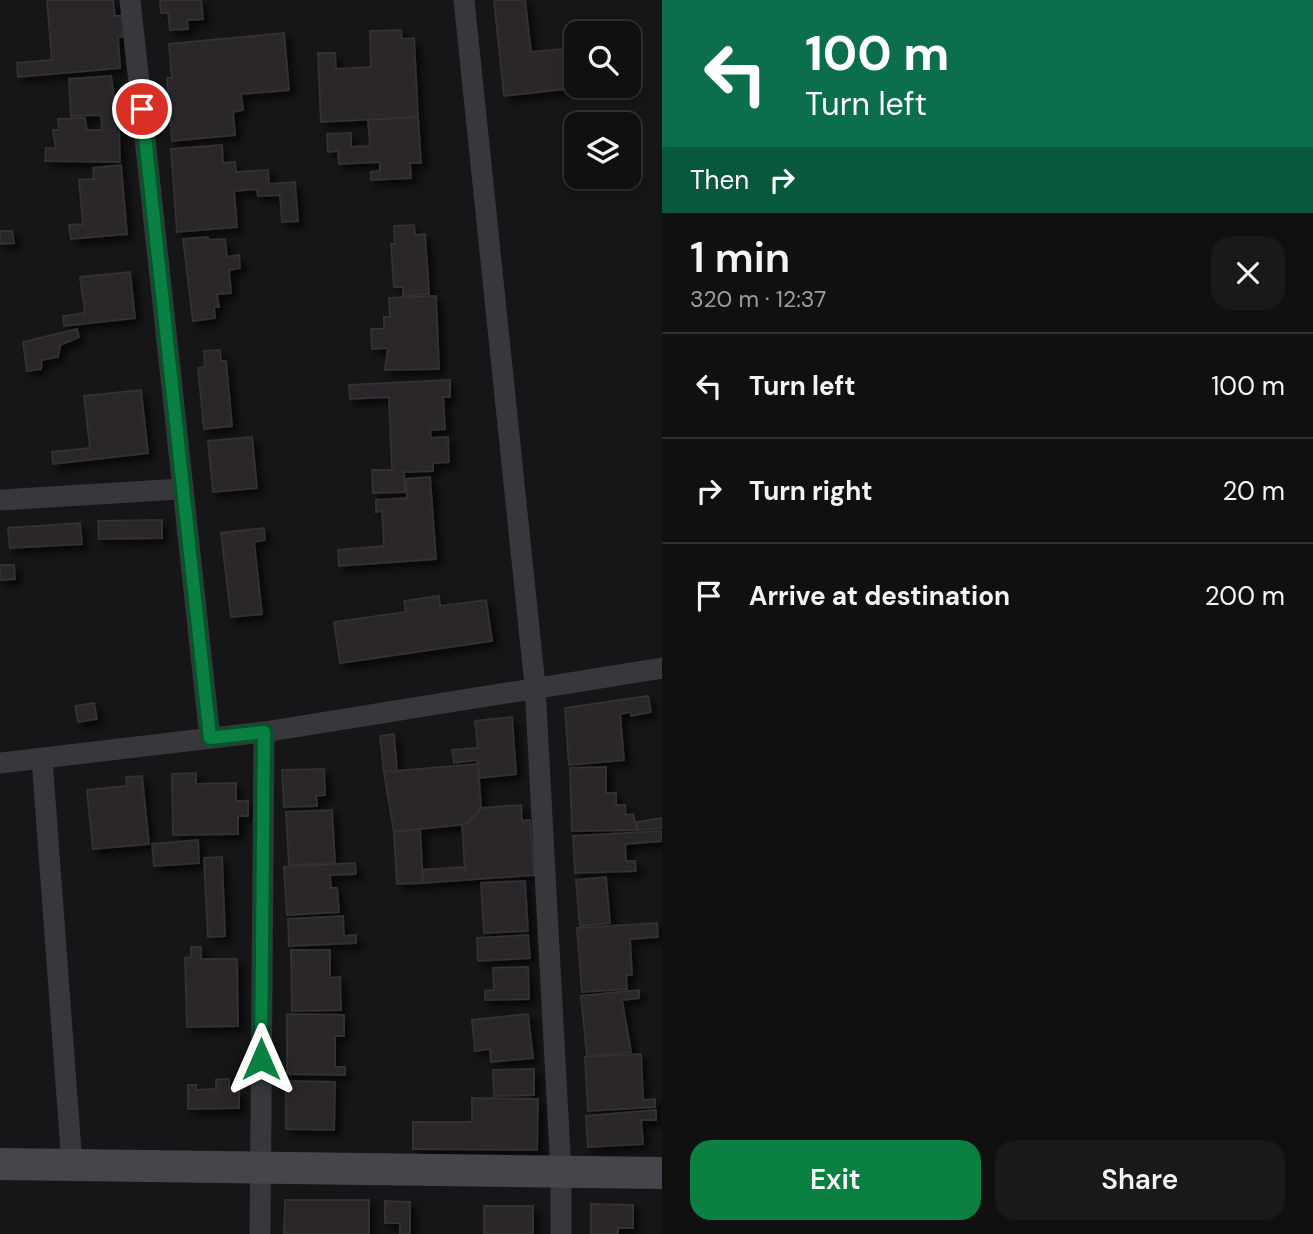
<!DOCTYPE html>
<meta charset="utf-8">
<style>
:root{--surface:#101011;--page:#19191a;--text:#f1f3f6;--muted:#9c9d9f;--line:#303031;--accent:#0b8043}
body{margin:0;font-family:"DM Sans",sans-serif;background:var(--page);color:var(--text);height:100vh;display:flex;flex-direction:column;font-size:26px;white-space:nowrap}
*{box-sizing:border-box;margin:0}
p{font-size:23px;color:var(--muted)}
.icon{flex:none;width:38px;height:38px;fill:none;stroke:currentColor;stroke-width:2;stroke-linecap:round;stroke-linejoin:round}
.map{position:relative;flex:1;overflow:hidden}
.side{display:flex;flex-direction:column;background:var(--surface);width:651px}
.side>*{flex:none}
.banner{background:#0b6e4f;color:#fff;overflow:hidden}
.tools{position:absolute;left:564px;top:21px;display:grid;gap:14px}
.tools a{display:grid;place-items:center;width:77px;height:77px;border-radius:14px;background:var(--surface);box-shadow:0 4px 10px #0003,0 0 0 2px var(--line);font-size:35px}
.pin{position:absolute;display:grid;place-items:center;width:60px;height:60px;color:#fff;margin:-30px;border:4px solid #fff;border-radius:50%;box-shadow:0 2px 7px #0007}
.me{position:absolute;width:77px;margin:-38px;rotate:0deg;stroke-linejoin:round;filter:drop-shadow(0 0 5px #0008)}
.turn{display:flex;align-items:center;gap:24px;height:147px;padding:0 28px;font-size:32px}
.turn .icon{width:91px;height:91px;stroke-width:2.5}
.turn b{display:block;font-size:49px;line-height:60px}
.then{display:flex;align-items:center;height:66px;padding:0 28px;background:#0003;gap:14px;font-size:26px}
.round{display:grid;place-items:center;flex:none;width:74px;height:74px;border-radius:21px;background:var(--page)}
.summary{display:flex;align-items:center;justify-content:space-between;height:119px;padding:0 28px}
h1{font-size:42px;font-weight:600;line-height:52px}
.action{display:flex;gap:14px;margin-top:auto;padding:14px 28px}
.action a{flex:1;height:80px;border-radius:21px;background:var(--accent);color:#fff;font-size:28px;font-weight:600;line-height:80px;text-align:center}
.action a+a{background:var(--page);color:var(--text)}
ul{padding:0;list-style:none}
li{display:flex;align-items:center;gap:21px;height:105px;padding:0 28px;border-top:2px solid var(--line)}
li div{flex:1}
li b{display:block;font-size:26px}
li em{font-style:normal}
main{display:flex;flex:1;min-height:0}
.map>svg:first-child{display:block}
.building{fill:#29282b;stroke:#303033;stroke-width:2;filter:url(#shadow)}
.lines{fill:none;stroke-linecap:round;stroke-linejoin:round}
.street{stroke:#37373c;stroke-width:21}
.secondary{stroke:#45464c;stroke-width:32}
.route-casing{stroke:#07532c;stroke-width:18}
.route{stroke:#0b8043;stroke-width:12}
</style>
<main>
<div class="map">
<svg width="662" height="1234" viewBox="0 0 662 1234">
<defs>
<filter id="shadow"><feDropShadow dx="5.5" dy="5.5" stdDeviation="3.5" flood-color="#0009"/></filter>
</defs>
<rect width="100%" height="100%" fill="#161517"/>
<g class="building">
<path d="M47,0H113L115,16H125L127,36L118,37L120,68L18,77L17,63L52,60Z"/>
<path d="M160,0H201L203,19L187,20L188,29L170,30L168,13H161Z"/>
<path d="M494,0H525L531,52L562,49L566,89L504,96Z"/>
<path d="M401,30L402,39L414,38L418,117L321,122L318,53H335L336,69L371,67L370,31Z"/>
<path d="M284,33L289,90L241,94L243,110L233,112L235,135L172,141L167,78H172L169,44Z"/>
<path d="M111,76L116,113L133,114L134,127L119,129L120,162L45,161L46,148L56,149L53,130H59L58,119L85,118L87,130H102L101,115L71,116L69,79Z"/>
<path d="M418,117L421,163H410L411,178L371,180V172L380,171V162L339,164L338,151L328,152L327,134L351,133V147L370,146L368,120Z"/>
<path d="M222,145L223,163L235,162L236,172L268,170L269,184L295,182L298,221L282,222L280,195L258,196L257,189L234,191L237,227L177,232L171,149Z"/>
<path d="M121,165L127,234L71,239L69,225L83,224L79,180L94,179L93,168Z"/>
<path d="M414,225L415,235L425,234L429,294L403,296V287H394L391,244H395L394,226Z"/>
<path d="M0,231H12L14,243L0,244Z"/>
<path d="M208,237V240L225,239L227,257L239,255L240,268L229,270L231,293L217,294L219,307H214L215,318L193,321L183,239Z"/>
<path d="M130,272L135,318L64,326L63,316L85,313L80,277Z"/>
<path d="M436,296L439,369L385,370L388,348L372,349L371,329H384V317H390L389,298Z"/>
<path d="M77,329L79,337L60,345L58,357L42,360L41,369L27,371L23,342Z"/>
<path d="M220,350L221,361H226L232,426L204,429L198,368L205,367L204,351Z"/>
<path d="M450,380V397H443L445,429L430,430L431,438L448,437L449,462L433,463V471L404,472L405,492L373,493L372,470H392L389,397L350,399L349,385Z"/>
<path d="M141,390L148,453L53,464L52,452L90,448L84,396Z"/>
<path d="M252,437L257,488L213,492L208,441Z"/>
<path d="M430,477L436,559L339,566L338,550L384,546L382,511L376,512V500L407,498L406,479Z"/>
<path d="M162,520V538L99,539L98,521Z"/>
<path d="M80,523L82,544L10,548L8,528Z"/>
<path d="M264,528L265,540L254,542L262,614L231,617L221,533Z"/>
<path d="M0,565H14L15,579L0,580Z"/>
<path d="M439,596L440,606L486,600L492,641L340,663L334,622L406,612L404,601Z"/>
<path d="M648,696L651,712L631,716V712L620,714L624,760L569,765L565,708Z"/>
<path d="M94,703L97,719L78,722L75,706Z"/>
<path d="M512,717L516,774L480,778L477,760L454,763L452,750L478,748L475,721Z"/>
<path d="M394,734L397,771L384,772L380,736Z"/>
<path d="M478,764L481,808L467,824L394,832L384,772Z"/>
<path d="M606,767V793H616V805H625L626,815L633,814L637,830L572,831L570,768Z"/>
<path d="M324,769L325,795L316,796L317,806L284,807L282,770Z"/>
<path d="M196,773V784L236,783V801H248V816H238V834L173,835L172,774Z"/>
<path d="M142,776L149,844L93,849L87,790L127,786L126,777Z"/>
<path d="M521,805L522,821L530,820L534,875L423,883L422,870L462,867L465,870L462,824H467L481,808Z"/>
<path d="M332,810L335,863L289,865L286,812Z"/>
<path d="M662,818V828L637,830V822Z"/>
<path d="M420,829L423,883L397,884L394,832Z"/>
<path d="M662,831V841L625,844L626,861H635L636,871L575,873L573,836Z"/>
<path d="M198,840L199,863L154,866L152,844Z"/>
<path d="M222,857L225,936L208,937L204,858Z"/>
<path d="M355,863L356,874L330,875L331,888H337L339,912L287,915L284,867Z"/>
<path d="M606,877L610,923L580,926L576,880Z"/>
<path d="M525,881L528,931L484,933L481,883Z"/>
<path d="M343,916L344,936L356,935V943L289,946L288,919Z"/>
<path d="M657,923L658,937L630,939L632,975H626L627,989L582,992L577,928Z"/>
<path d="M528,935L530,958L478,961L477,938Z"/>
<path d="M191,947H201V959H237L238,1026L187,1027L185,958L191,957Z"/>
<path d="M291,950H330V978L340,977L341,1010L292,1011Z"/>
<path d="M528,967L529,999L485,1000V991L494,990L493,968Z"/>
<path d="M639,990V998L622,1000L631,1052L587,1056L581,996Z"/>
<path d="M287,1014L344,1015V1036H335V1067H345V1075L287,1074Z"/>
<path d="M528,1014L533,1058L491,1062L490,1049L475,1051L472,1020Z"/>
<path d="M641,1054L643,1100L655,1099V1107L588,1111L585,1057Z"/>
<path d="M534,1069V1095L494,1096L493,1070Z"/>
<path d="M229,1079V1092H239V1108L188,1109V1085H196V1090L216,1089V1080Z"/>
<path d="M286,1081L335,1082L334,1130L286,1129Z"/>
<path d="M472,1098L538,1099L537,1150L413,1149V1122H472Z"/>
<path d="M656,1110V1120H641L643,1144L588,1147L586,1116Z"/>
<path d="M285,1200H369V1234H284Z"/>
<path d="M385,1201L410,1202V1234H400V1223H385Z"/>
<path d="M591,1204L633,1205V1228H618V1234H591Z"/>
<rect x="484" y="1206" width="49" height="28"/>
</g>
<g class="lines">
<g class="street">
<path d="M130,0L210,738"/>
<path d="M464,0L535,686L561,1172V1234"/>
<path d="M0,500L181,489"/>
<path d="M42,759L72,1165"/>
<path d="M0,763L264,732L662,668"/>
<path d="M260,1234L264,732"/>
</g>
<path class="secondary" d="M0,1164L662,1173"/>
</g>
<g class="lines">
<g class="route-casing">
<path id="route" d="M142,109L210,738L264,732L261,1059"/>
</g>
<use href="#route" class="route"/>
</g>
</svg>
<div class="tools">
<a><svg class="icon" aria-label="search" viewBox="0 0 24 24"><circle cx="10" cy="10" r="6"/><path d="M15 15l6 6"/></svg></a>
<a><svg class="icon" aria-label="layers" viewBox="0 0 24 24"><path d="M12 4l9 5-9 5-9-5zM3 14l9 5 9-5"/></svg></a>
</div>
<div class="pin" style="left:142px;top:109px;background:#d93025"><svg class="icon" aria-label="arrive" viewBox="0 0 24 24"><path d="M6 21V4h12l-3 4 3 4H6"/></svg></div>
<svg class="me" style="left:261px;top:1059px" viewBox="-20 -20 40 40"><path d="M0-17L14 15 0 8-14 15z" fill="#0b8043" stroke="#fff" stroke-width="4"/></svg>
</div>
<section class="side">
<div class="banner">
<div class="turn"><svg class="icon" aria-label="left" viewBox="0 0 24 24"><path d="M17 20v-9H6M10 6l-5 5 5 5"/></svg><div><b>100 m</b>Turn left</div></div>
<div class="then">Then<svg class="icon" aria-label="right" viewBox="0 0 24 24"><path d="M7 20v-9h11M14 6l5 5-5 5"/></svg></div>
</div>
<div class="summary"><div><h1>1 min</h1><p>320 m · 12:37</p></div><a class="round"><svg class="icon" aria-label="close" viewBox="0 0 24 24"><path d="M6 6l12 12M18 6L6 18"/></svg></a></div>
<ul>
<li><svg class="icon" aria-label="left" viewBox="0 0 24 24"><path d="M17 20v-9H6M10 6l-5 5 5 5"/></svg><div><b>Turn left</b></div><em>100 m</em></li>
<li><svg class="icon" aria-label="right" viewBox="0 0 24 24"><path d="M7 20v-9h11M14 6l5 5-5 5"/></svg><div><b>Turn right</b></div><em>20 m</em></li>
<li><svg class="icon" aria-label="arrive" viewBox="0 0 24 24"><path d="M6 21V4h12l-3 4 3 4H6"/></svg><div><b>Arrive at destination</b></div><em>200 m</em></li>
</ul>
<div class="action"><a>Exit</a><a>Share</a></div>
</section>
</main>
